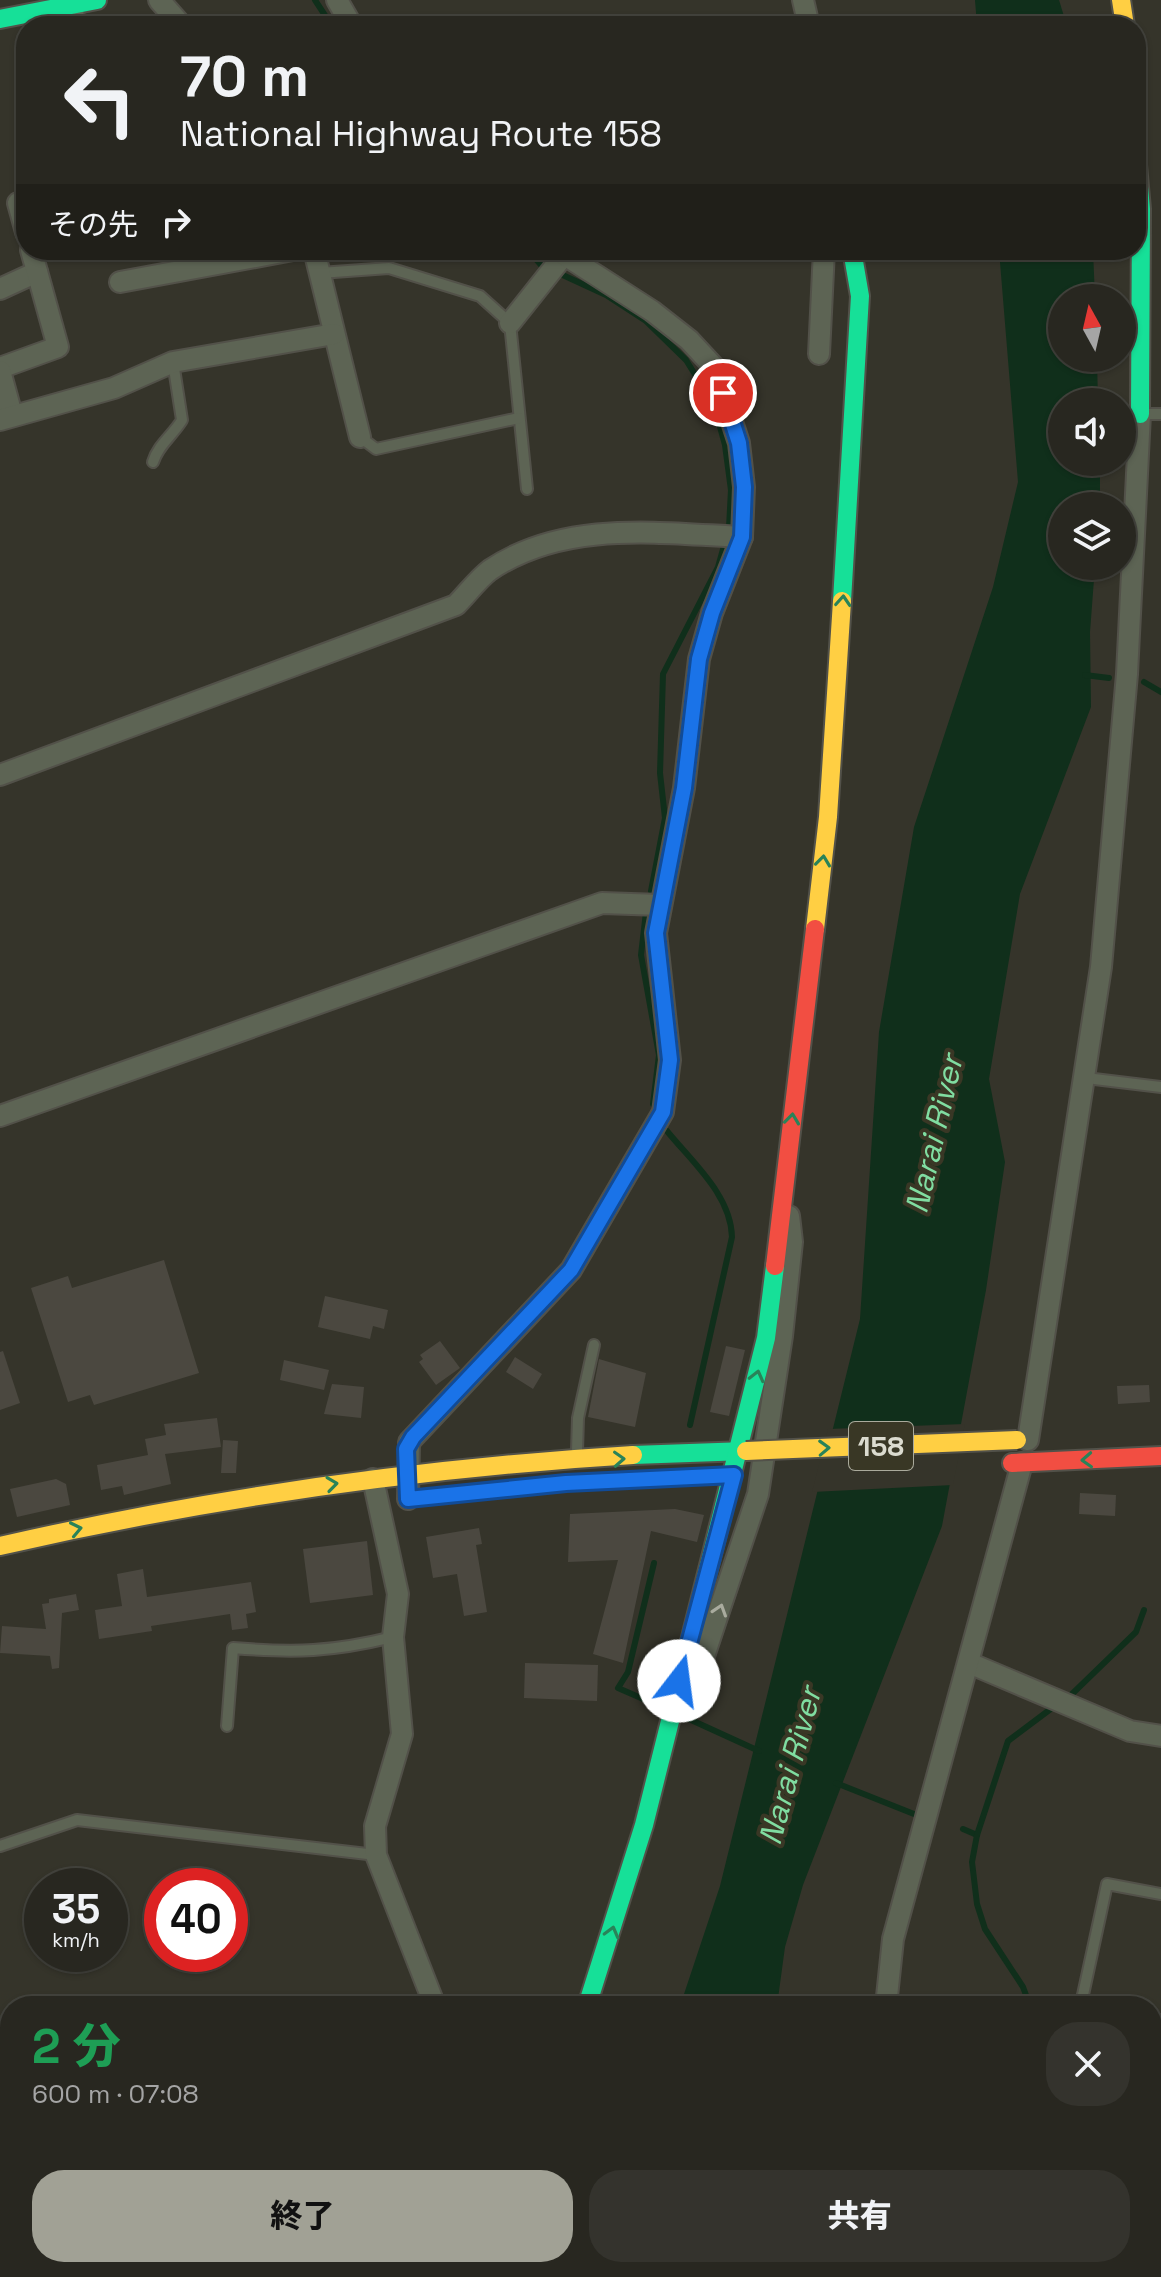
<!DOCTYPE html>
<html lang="ja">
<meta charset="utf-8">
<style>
:root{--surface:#282720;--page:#34332d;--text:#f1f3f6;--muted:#a5a5a5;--line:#44443e;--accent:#a1a195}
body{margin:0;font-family:"Space Grotesk","Noto Sans JP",sans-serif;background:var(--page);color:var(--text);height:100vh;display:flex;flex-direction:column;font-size:30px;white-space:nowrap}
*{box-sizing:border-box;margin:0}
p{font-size:26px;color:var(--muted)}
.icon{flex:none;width:44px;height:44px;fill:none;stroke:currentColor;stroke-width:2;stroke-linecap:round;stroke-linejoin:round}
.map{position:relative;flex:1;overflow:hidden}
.panel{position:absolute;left:0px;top:1996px;width:1162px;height:282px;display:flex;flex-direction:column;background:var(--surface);border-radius:32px 32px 0 0;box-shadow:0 2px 6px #0004,0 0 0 2px var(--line)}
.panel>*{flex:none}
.banner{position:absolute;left:16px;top:16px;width:1130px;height:244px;border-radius:32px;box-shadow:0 2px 6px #0004,0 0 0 2px var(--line);background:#282720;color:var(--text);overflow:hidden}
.needle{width:52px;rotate:352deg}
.fabs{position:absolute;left:1048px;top:284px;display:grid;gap:16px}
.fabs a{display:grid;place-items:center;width:88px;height:88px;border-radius:50%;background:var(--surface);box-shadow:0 2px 6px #0004,0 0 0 2px var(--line);font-size:40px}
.speed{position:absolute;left:24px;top:1868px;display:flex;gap:16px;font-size:40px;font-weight:700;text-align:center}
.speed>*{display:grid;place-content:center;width:104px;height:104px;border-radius:50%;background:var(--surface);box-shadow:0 2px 6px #0004,0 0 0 2px var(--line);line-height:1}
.speed small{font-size:20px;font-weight:400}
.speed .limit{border:12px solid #d22;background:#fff;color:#111}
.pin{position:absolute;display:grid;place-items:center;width:68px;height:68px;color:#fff;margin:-34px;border:4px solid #fff;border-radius:50%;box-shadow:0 2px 8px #0007}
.me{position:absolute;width:88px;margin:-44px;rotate:15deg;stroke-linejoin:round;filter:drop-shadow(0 0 6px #0008)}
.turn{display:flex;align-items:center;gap:28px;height:168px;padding:0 32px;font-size:36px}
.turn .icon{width:104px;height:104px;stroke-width:2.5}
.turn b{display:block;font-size:56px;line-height:68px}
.then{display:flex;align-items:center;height:76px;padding:0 32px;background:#0003;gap:16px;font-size:30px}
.round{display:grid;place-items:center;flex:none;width:84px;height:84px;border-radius:32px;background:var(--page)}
.head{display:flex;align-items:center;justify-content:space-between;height:136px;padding:0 32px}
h1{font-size:48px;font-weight:800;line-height:60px;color:#1e9e55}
.primary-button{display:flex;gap:16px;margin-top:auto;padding:16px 32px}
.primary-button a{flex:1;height:92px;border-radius:32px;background:var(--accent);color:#111;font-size:32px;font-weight:800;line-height:92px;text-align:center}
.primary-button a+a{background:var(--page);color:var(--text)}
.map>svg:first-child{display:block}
.water{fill:#102f1b}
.pier{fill:#35342a}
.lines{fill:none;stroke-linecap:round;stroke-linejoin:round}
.stream{stroke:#102f1b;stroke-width:6}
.building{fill:#4b4840}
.lane-casing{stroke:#525149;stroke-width:14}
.street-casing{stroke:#525149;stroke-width:24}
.fast-casing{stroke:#525149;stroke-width:22}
.slow-casing{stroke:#525149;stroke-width:22}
.jam-casing{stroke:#525149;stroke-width:22}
.lane{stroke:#5d6454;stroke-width:10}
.street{stroke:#5d6454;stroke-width:20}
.fast{stroke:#16e098;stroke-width:18}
.slow{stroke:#ffcf43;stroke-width:18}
.jam{stroke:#f24e42;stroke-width:18}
.slow-bridge-casing{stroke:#525149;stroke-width:22;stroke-linecap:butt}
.slow-bridge{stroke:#ffcf43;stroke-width:18}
.oneway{stroke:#298359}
.oneway2{stroke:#a9ab9e}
.route-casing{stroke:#114b97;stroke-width:20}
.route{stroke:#1a73e8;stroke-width:14}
.labels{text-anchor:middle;stroke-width:8;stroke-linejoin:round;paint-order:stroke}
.shield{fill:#393725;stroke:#aaaa9c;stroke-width:2}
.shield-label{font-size:28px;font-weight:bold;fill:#dbdbcf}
.water-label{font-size:32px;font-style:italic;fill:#80dda1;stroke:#393725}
</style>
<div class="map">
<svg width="1161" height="2277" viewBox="0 0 1161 2277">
<rect width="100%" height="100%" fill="#35342a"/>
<g class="water">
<path d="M975,0H1059L1067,26H977Z"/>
<path d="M999,250H1093L1095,298H1062V358H1097L1098,402H1062V462H1100V506H1062V566H1095L1090,632L1091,707L1020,894L989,1079L1005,1162L986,1290L942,1526L803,1885L785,1947L777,2006H680L720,1886L860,1319L879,1032L914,827L993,587L1018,482Z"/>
<path d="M555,2268H743L742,2277H552Z"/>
</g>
<path class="pier" d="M965,1424L953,1485L812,1492L828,1429Z"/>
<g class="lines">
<g class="stream">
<path d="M315,0L332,26"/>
<path d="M528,250L541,265L606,295L646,321L686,360L714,405L725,445L731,490L729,528L718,567L663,674L660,773L665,818L651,891"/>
<path d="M1085,675L1109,678"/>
<path d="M1144,682L1161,692"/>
<path d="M646,912L641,955L659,1055L653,1104"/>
<path d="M667,1131C692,1162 731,1195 732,1237L690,1425"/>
<path d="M654,1563L628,1672L618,1688L664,1708"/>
<path d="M1072,1694L1136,1632L1144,1610"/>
<path d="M678,1714L759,1751"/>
<path d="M836,1783L914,1814"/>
<path d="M963,1829L977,1835"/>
<path d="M1030,2006L1023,1987L985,1929L977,1904L972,1862L977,1835L1008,1741L1052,1708"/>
<path d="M1152,2149L1161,2159"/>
</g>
</g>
<g class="building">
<path d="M164,1260L199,1373L94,1405L90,1395L68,1402L31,1288L68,1276L72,1288Z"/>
<path d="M325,1296L388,1310L384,1329L373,1326L370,1339L318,1327Z"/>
<path d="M440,1341L460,1368L436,1385L419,1362L423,1359L420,1355Z"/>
<path d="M726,1346L745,1350L729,1416L710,1412Z"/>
<path d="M3,1351L20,1403L0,1410V1352Z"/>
<path d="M515,1357L542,1374L533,1389L506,1372Z"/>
<path d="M599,1359L646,1373L635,1427L588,1417Z"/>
<path d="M284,1360L329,1370L324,1390L280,1380Z"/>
<path d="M332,1384L364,1387L361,1418L324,1414Z"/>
<path d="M1149,1385L1150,1402L1118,1404L1117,1386Z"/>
<path d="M217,1418L221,1447L165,1454L171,1484L124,1495L122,1486L101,1490L97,1465L148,1455L145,1439L166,1435L164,1424Z"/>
<path d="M223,1440L238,1441L236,1473H221Z"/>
<path d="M56,1479L66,1484L70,1505L17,1517L10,1489Z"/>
<path d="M1080,1493L1116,1495L1115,1516L1079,1514Z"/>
<path d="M675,1509L704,1515L697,1542L651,1531L623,1663L593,1654L618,1560L568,1562L570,1514Z"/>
<path d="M479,1528L482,1544L476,1545L487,1612L464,1616L457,1574L433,1578L426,1537Z"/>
<path d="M367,1541L373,1595L310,1603L303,1549Z"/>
<path d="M143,1569L147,1597L251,1582L256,1612L246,1614L248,1628L232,1630L230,1614L151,1626L152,1631L99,1639L95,1610L122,1606L117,1574Z"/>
<path d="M76,1594L79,1610L62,1613L59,1668L52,1669L50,1656L0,1653L2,1626L46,1629L42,1604L49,1603V1599Z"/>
<path d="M525,1663L598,1665L597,1701L524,1698Z"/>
</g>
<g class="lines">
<g class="lane-casing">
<g id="lane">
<path d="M78,4L79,26"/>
<path d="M320,273L389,268L480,296L510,323L527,489"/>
<path d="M1142,414H1161"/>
<path d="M360,437L376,449L519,418"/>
<path d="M153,462C158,445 173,435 182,420L173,362"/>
<path d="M1086,1078L1161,1087"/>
<path d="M577,1451L578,1418L594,1345"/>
<path d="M227,1726L233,1648C295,1653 332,1652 393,1637"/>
<path d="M0,1846L77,1820L376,1855"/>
<path d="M1081,2004L1107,1884L1161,1894"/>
<path d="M1061,2277L1064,2268"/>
</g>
</g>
<g class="street-casing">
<g id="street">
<path d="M159,0L182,26"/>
<path d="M337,0L352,26"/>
<path d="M803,0L809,26"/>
<path d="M18,203L26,232"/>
<path d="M314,250L360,437"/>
<path d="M120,282L293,250"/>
<path d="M0,289L37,272"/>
<path d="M510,323L564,255"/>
<path d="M819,354L824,250"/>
<path d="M0,368L58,347L31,250"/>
<path d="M0,371L12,415"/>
<path d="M0,420L114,388L173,362L334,334"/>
<path d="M0,775L456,605C467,594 478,579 490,570C564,520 658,533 742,537"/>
<path d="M0,1116L602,903L661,905"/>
<path d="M1028,1440L1101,967L1127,674L1140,414"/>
<path d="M373,1479L398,1594L393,1637L402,1734L375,1826L376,1855L435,2006"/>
<path d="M408,1499L409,1442L571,1270L663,1112L670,1060L656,933L684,788L699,659L712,613L742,537L744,487L739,443L714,367L689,340L652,311L557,250"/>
<path d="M969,1663L1130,1731L1161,1736"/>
<path d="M683,1700L699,1671L758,1494L782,1336L792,1242L789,1216"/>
<path d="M886,2006L893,1939L1022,1463"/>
<path d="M1041,2006H1087"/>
<path d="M1152,2023L1161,2026"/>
<path d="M0,2084H10"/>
<path d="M0,2134L10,2127"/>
<path d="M1152,2219L1161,2220"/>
<path d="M236,2268L238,2277"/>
<path d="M513,2277L516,2268"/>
<path d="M804,2277L807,2268"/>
<path d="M901,2277L904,2268"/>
</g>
</g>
<g class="fast-casing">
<g id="fast">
<path d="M0,19L97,0"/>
<path d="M1136,154L1141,209L1140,414"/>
<path d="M842,601L860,296L852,250"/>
<path d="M633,1455L746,1451"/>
<path d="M587,2006L644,1825L766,1338L775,1266"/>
</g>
</g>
<g class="slow-casing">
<g id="slow">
<path d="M1121,0L1125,26"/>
<path d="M815,929L828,817L842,601"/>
<path d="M0,1546C209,1498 419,1468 633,1455"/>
</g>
</g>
<g class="jam-casing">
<g id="jam">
<path d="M775,1266L815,929"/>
<path d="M1012,1463L1161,1456"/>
</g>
</g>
<use href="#lane" class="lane"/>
<use href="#street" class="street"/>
<use href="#fast" class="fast"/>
<use href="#slow" class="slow"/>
<use href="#jam" class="jam"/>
<g class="slow-bridge-casing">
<path id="slow-bridge" d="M746,1451L1017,1440"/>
</g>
<use href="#slow-bridge" class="slow-bridge"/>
</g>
<defs><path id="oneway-chevron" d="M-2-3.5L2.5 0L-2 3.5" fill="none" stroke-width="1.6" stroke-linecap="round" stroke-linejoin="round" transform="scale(2)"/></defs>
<g class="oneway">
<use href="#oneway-chevron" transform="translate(843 601) rotate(-86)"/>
<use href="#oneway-chevron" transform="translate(823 861) rotate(-83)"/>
<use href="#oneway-chevron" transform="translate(792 1119) rotate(-83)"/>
<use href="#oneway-chevron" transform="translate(757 1376) rotate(-76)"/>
<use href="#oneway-chevron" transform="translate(824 1448) rotate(-2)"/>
<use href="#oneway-chevron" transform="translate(619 1459) rotate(-3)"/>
<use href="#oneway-chevron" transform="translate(1087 1460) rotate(177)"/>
<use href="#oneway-chevron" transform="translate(332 1484) rotate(-8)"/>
<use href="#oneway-chevron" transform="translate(76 1529) rotate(-12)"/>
<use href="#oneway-chevron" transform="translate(612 1932) rotate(-75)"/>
</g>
<use class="oneway2" href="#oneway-chevron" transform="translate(720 1610) rotate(-72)"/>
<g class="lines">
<g class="route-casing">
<path id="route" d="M679,1681L734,1475L566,1483L408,1499L406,1449L413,1437L571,1270L663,1112L670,1060L656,933L684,788L699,659L712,613L742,537L744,487L739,443L723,393"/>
</g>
<use href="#route" class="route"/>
</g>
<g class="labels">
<rect class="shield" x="849" y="1422" width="64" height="48" rx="6"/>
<g class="shield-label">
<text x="881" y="1456">158</text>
</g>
<g class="water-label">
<text transform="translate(934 1134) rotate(-77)" y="11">Narai River</text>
<text transform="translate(790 1766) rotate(-75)" y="11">Narai River</text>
</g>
</g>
</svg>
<div class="fabs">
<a><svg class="needle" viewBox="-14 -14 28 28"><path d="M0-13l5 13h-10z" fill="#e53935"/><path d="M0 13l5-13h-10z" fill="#a5a5a5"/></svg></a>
<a><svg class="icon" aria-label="sound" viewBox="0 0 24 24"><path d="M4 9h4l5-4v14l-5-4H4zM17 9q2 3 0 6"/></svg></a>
<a><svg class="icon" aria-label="layers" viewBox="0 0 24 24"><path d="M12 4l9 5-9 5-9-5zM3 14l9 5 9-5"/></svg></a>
</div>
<div class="speed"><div>35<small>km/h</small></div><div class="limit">40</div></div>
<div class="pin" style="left:723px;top:393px;background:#d93025"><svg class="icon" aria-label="arrive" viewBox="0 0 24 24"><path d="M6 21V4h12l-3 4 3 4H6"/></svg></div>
<svg class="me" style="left:679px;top:1681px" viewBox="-20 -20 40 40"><circle r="19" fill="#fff"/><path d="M0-13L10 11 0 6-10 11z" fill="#1a73e8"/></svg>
<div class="banner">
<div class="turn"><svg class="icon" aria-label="left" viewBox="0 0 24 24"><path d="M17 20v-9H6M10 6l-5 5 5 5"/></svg><div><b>70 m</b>National Highway Route 158</div></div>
<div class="then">その先<svg class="icon" aria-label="right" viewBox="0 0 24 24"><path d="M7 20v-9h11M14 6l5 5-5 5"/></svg></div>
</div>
<section class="panel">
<div class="head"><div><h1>2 分</h1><p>600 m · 07:08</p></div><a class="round"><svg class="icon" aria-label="close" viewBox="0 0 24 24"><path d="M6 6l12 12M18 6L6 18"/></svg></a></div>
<div class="primary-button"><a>終了</a><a>共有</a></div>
</section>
</div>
